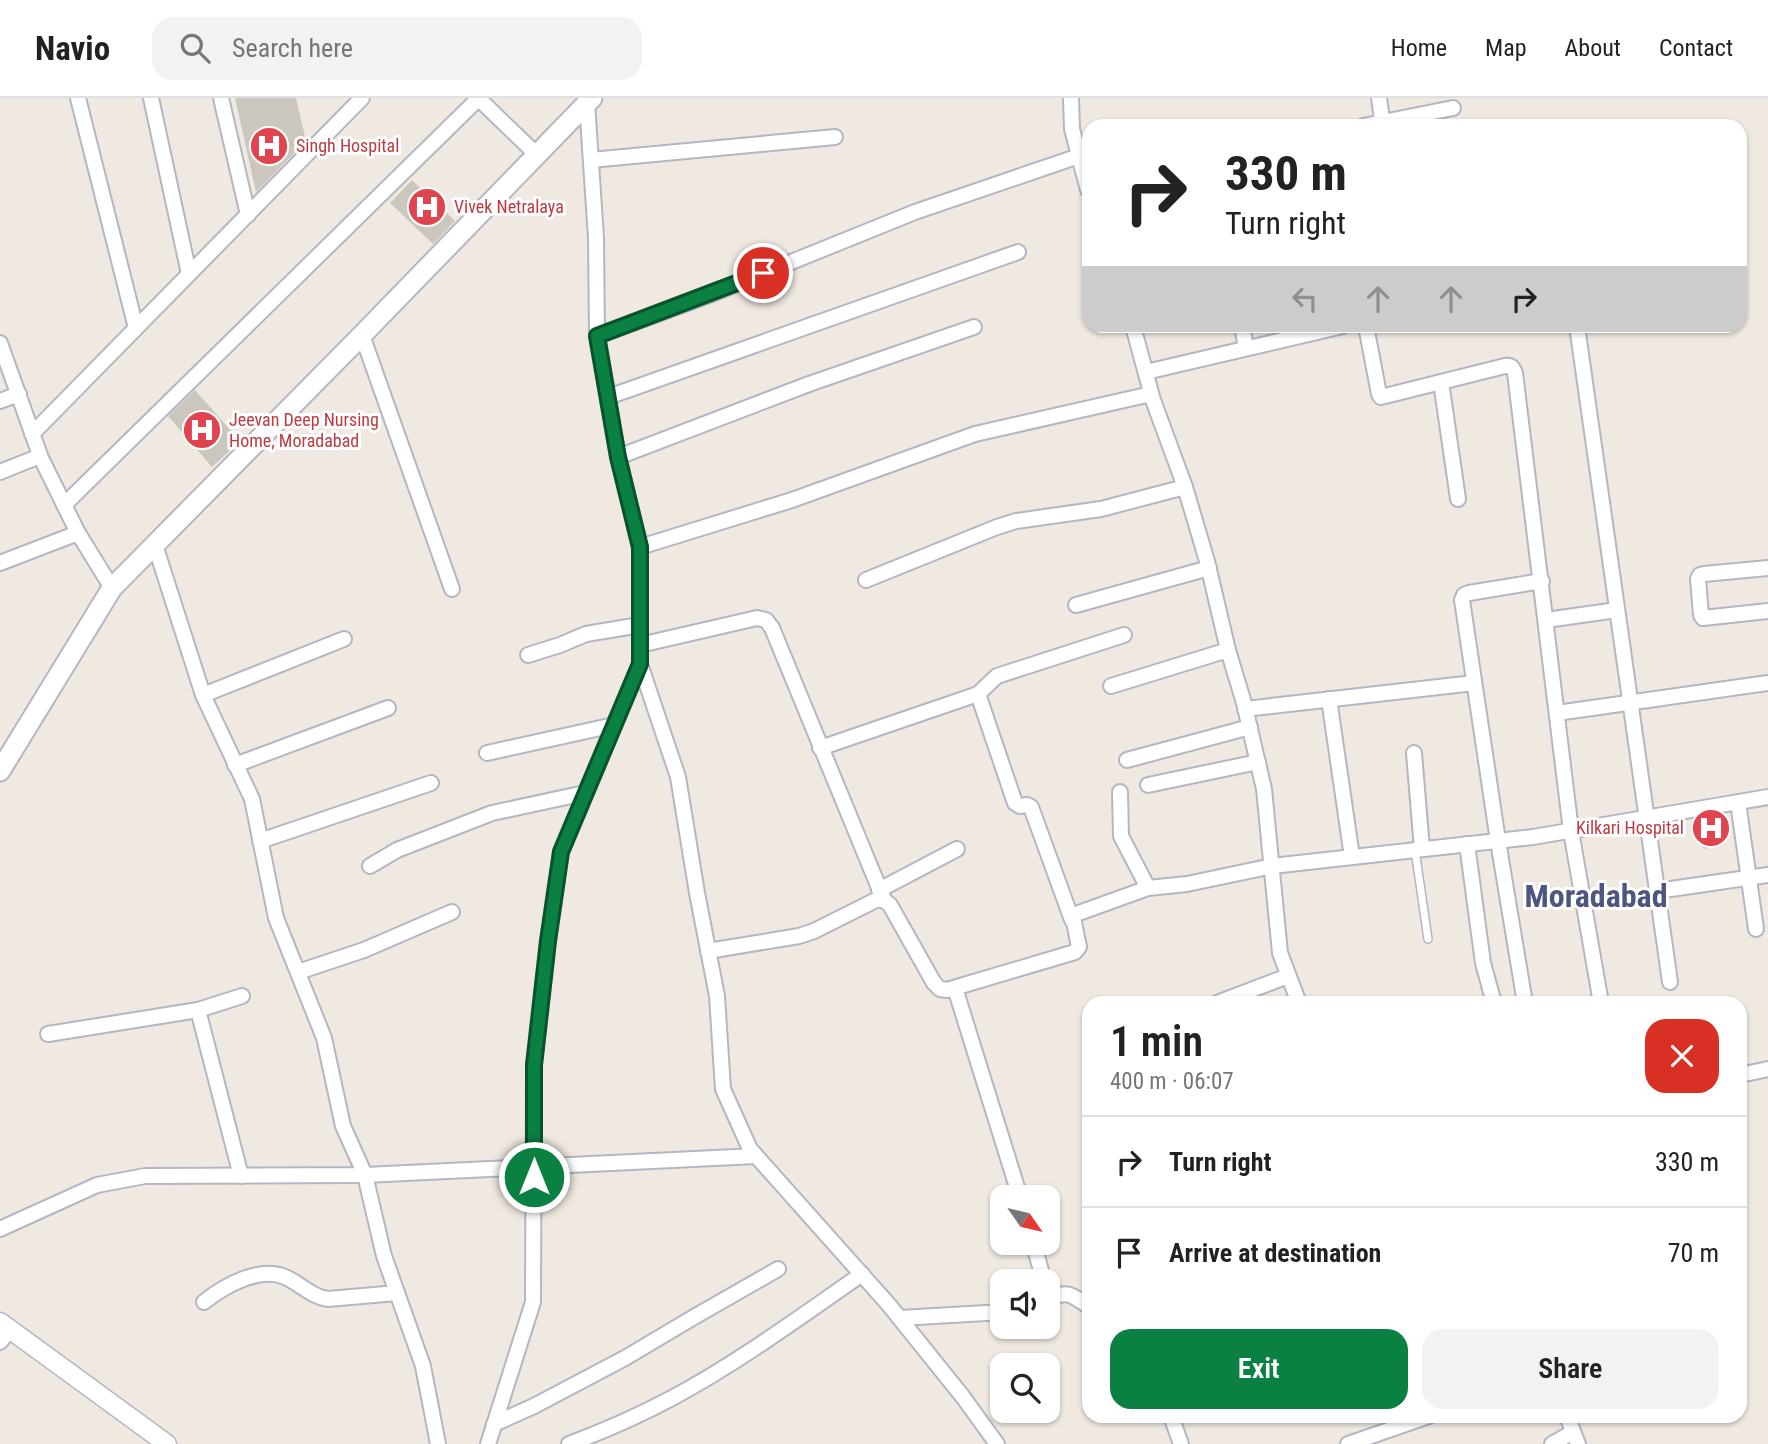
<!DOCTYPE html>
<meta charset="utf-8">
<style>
:root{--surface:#fff;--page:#f2f2f2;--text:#222;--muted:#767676;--line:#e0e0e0;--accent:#0b8043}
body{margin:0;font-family:"Roboto Condensed",sans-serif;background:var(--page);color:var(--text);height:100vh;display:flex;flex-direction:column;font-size:26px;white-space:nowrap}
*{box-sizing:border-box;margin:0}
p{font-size:23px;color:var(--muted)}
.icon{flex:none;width:38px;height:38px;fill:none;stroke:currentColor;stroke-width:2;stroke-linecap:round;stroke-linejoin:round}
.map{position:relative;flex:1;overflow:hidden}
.drawer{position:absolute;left:1082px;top:898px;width:665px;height:427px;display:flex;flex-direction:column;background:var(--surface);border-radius:21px;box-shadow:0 2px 5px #0004}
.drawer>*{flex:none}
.banner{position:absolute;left:1082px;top:21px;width:665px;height:214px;border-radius:21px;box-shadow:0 2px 5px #0004;background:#fff;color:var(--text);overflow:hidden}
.needle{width:46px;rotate:124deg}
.tools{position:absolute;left:990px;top:1087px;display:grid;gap:14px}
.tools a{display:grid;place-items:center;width:70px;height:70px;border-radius:14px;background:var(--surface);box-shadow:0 2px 5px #0004;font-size:35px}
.pin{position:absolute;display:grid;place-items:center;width:60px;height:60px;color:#fff;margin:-30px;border:4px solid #fff;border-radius:50%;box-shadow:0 2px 7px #0007}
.me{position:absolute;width:77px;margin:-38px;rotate:0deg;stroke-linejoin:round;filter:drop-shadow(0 0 5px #0008)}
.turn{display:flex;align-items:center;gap:24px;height:147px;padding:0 28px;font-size:32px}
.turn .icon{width:91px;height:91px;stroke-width:2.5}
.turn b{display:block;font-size:49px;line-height:60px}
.lanes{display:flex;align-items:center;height:66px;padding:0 28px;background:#0003;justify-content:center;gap:35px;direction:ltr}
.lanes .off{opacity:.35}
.round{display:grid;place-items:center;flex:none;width:74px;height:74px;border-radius:21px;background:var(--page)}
.summary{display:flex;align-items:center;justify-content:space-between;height:119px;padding:0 28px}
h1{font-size:42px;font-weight:600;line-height:52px}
.button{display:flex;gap:14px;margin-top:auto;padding:14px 28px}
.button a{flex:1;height:80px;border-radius:21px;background:var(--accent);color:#fff;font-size:28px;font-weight:600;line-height:80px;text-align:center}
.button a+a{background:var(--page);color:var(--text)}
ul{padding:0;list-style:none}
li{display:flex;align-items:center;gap:21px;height:91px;padding:0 28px;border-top:2px solid var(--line)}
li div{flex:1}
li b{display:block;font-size:26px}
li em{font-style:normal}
header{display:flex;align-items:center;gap:42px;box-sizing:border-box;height:98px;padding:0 35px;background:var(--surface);border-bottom:2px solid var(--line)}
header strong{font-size:33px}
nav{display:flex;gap:38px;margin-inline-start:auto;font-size:24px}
.search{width:490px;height:63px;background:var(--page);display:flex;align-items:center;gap:18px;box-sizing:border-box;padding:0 24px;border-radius:21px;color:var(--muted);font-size:26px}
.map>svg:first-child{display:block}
.building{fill:#cbc7bf}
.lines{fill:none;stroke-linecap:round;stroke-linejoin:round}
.service-casing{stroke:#b4b7c1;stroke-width:10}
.minor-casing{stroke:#b4b7c1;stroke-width:18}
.tertiary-casing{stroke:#b4b7c1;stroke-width:21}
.secondary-casing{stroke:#b4b7c1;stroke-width:23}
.service{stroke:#fff;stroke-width:7}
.minor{stroke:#fff;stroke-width:14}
.tertiary{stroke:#fff;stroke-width:18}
.secondary{stroke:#fff;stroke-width:19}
.route-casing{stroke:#07532c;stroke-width:18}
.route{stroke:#0b8043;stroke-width:12}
.labels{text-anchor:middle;stroke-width:6;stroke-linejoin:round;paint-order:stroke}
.health-label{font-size:18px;fill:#be3a42;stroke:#fff;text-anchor:start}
.town-label{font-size:32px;font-weight:bold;fill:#4d5680;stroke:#fff}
</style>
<header>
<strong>Navio</strong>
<div class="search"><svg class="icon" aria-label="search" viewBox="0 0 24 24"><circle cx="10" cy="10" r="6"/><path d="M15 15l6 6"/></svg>Search here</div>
<nav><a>Home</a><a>Map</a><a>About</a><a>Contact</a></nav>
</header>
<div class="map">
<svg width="1768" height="1346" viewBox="0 0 1768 1346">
<rect width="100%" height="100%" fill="#efe9e1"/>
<g class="building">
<path d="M235,0H296L306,43L256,94Z"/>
<path d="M412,82L455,123L433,146L390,105Z"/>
<path d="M195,292L240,343L212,369L168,318Z"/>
<path d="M1717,717L1722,748L1703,751L1699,721Z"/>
</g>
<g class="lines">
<g class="service-casing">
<path id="service" d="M1415,752L1428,841"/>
</g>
<g class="minor-casing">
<g id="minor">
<path d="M78,0L136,230"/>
<path d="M151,0L189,176"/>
<path d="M221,0L248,117"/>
<path d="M478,0L537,57"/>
<path d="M1071,0L1072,31L1088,92"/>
<path d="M1379,0L1383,28"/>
<path d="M587,5L596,140L597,238L618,359L640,449V566L678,679L697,795L717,898L723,991L750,1051L889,1207L963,1299L997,1346"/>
<path d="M1363,28L1453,10"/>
<path d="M591,62L835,39"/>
<path d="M1133,228L1153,302L1185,389L1207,463L1228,552L1244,605L1264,691L1280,855L1299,905"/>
<path d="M1242,228L1246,250"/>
<path d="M1366,228L1379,296L1381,299L1505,268C1511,267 1513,269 1515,275L1571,733L1601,905"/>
<path d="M1577,228L1670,884"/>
<path d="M362,237L452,491"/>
<path d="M597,238L712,196L915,114L1079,58"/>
<path d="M0,245L41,360L78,435L112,490"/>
<path d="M1146,274L1343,228"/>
<path d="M1441,284L1458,401"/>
<path d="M608,299L1018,154"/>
<path d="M0,303L19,296"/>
<path d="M32,336L362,0"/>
<path d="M618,359L809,286L974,229"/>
<path d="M0,374L40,358"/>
<path d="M64,407L479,0"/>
<path d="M155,447L203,597L252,701L276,820L324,940L343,1028L365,1077L384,1158L423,1268L438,1346"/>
<path d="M640,449L792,402L975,336L1151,296"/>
<path d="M0,465L78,435"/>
<path d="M1768,470L1704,476L1700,477L1698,481L1701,517L1703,520L1768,513"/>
<path d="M866,482L997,429L1016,423L1101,411L1185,389"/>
<path d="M1076,507L1209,470"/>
<path d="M1546,522L1617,512"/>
<path d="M640,547L757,520L766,522L772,530L884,802"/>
<path d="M528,557L560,547L586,536L640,527"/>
<path d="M1111,588L1228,552"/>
<path d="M978,596L1015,705L1020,708L1027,707L1031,709L1072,822"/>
<path d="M203,597L344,541"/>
<path d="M1329,601L1352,759"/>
<path d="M1245,611L1474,585"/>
<path d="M1557,615L1768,585"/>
<path d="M820,650L978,596L997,578L1124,537"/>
<path d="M487,655L614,627"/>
<path d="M1414,655L1422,751"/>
<path d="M1127,662L1250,629"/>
<path d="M235,667L388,610"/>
<path d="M1148,687L1258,664"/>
<path d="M1120,694L1121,738L1148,790"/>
<path d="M1738,704L1756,831"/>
<path d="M260,743L431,685"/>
<path d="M1467,746L1483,865L1494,905"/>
<path d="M370,768L397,752L492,715L585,695"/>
<path d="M879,792L957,751"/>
<path d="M1657,793L1768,777"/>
<path d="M708,853L799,838L814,833L876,802H884L890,807L934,885L940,891L947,892L1075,854L1079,849L1073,819L1076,816L1148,790L1187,786L1272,768L1533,739L1768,699"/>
<path d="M298,874L364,852L452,814"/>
<path d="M955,890L1020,1099"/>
<path d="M1217,905L1288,878"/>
<path d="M1525,905L1498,743L1462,502L1464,497L1469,495L1542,483"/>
<path d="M198,912L241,1078"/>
<path d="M48,936L198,912L242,898"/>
<path d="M1740,977L1768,971"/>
<path d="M0,1131L97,1087L145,1078L365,1077L756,1058"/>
<path d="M1033,1144L1044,1183"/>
<path d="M1048,1200C1070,1193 1070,1196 1088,1208"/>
<path d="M204,1204C224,1188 259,1168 285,1179C301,1186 310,1198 328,1201L397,1195"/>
<path d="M900,1220L1003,1214"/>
<path d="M0,1244L10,1232"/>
<path d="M1171,1318L1181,1346"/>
<path d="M1567,1318L1578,1346"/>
<path d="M494,1326L534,1308L625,1260L694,1219L778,1171"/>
<path d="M488,1346L533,1204L534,967L548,843L561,753L640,566"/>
<path d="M569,1346C604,1333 640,1317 672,1300C739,1264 800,1219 862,1176"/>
<path d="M1348,1346L1429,1318"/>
<path d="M1552,1346L1573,1334"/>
</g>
</g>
<g class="tertiary-casing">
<path id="tertiary" d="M0,1224L167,1346"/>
</g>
<g class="secondary-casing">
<path id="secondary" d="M0,673L112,490L362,237L592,0"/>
</g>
<use href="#service" class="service"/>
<use href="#minor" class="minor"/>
<use href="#tertiary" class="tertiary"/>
<use href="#secondary" class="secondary"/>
</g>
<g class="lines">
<g class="route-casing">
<path id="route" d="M534,1079V967L548,843L561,754L640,566V449L618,359L597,238L763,175"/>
</g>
<use href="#route" class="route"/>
</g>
<defs>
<g id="hospital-disc" transform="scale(2.0125)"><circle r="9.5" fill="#e0444e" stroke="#fff"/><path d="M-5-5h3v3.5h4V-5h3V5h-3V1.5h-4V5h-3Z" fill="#fff"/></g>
</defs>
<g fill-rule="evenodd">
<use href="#hospital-disc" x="269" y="48"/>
<use href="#hospital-disc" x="427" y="109"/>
<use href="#hospital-disc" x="202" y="332"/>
<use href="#hospital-disc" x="1711" y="730"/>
</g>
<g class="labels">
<g class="health-label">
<text x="296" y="54">Singh Hospital</text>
<text x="454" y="115">Vivek Netralaya</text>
<text x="229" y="328">Jeevan Deep Nursing<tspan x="229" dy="21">Home, Moradabad</tspan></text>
<text x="1684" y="736" text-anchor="end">Kilkari Hospital</text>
</g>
<g class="town-label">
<text x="1596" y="809">Moradabad</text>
</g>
</g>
</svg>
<div class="tools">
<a><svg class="needle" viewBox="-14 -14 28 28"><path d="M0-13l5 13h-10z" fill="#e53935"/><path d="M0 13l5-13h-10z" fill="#767676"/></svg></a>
<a><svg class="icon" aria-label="sound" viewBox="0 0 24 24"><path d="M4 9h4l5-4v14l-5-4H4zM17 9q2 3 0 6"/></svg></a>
<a><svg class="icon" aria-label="search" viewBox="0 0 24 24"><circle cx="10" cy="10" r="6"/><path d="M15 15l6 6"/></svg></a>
</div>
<div class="pin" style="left:763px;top:175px;background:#d93025"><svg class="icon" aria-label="arrive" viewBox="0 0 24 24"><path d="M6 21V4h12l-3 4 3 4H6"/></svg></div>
<svg class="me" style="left:534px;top:1079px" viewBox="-20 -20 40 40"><circle r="17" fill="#0b8043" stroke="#fff" stroke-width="3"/><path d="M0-11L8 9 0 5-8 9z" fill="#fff"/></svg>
<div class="banner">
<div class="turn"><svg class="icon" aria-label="right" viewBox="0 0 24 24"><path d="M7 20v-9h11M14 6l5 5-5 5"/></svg><div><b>330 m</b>Turn right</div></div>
<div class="lanes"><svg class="icon off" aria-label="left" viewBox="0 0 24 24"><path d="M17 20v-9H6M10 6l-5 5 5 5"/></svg><svg class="icon off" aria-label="ahead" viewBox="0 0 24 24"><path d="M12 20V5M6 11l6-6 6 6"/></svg><svg class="icon off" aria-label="ahead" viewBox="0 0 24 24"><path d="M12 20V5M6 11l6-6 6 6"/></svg><svg class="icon" aria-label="right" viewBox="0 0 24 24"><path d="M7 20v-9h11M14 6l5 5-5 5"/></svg></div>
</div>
<section class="drawer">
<div class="summary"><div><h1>1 min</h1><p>400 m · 06:07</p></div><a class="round" style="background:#d93025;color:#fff"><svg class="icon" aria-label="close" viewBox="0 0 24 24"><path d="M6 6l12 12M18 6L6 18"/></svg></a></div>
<ul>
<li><svg class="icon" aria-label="right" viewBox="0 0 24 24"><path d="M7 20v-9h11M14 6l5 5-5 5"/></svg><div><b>Turn right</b></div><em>330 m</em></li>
<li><svg class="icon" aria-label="arrive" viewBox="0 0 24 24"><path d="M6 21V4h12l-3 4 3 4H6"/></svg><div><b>Arrive at destination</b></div><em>70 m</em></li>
</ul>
<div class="button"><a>Exit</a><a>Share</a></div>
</section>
</div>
